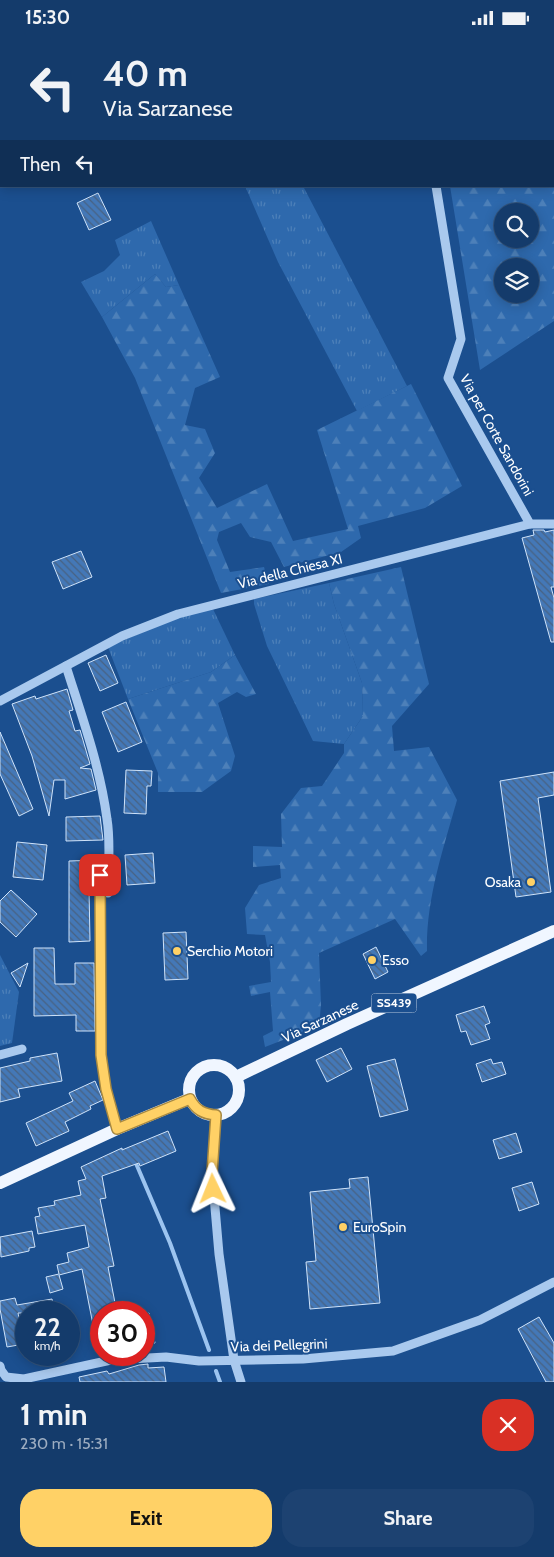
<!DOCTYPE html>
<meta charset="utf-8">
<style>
:root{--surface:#143b6b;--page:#1d4271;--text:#f1f3f6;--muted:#9dadc1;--line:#33557e;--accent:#ffd166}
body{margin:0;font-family:Cabin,sans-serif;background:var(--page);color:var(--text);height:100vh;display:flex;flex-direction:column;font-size:19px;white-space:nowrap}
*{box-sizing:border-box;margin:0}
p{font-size:16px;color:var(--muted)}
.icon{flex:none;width:28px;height:28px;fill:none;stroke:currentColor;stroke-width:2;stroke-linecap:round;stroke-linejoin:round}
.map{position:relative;height:1347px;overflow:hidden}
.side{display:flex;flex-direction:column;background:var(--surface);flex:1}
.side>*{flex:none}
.banner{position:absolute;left:0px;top:0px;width:555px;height:152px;box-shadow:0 2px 12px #0003,0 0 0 1px var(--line);background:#143b6b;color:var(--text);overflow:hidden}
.fabs{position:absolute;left:494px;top:168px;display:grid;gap:10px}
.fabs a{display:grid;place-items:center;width:45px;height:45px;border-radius:50%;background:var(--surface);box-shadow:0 2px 12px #0003,0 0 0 1px var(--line);font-size:25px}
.speed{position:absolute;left:15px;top:1266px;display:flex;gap:10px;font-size:25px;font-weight:700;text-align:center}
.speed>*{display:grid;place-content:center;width:65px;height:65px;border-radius:50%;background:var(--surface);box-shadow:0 2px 12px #0003,0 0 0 1px var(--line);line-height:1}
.speed small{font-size:12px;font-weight:400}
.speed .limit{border:8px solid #d22;background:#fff;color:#111}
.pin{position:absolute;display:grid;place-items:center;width:42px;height:42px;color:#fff;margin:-21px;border-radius:10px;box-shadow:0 2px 8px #0006}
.me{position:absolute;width:55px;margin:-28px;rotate:358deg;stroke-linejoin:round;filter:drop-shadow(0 0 4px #0008)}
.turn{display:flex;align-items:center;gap:18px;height:105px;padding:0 20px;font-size:22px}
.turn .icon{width:65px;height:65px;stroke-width:2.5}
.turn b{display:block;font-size:35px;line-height:42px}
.then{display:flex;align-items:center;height:48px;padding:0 20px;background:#0003;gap:10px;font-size:19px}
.round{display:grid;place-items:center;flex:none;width:52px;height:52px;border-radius:20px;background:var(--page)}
.summary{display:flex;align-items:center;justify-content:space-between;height:85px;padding:0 20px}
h1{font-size:30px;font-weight:700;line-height:38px}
.button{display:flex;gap:10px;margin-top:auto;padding:10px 20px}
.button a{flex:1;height:58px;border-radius:20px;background:var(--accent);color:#111;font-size:20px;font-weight:700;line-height:58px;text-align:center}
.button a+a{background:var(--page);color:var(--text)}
.status{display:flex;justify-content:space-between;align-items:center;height:35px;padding:0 25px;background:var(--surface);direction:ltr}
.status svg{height:14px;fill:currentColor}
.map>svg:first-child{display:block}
.grass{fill:url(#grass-tufts)}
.forest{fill:url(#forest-firs);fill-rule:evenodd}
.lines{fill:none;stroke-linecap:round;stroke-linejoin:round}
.stream{stroke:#9cc4f0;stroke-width:4}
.building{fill:url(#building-back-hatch);stroke:#cfe3fa}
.minor{stroke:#a9c9ee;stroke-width:9}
.major{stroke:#f0f6ff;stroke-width:12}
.route-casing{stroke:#a68842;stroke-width:12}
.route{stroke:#ffd166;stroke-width:9}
.poi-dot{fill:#ffd166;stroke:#1b4f8f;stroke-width:2}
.labels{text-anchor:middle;stroke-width:4;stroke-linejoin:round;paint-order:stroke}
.shield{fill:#1b4f8f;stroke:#bbcadd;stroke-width:1}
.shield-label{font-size:12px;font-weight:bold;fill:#fff}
.street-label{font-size:14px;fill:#fff;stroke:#1b4f8f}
.poi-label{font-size:14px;fill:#fff;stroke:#1b4f8f;text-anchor:start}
</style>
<div class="status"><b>15:30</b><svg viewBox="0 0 49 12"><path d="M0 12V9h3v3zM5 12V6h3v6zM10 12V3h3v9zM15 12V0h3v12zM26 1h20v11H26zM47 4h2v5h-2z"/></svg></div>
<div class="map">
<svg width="554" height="1347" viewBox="0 0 554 1347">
<defs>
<pattern id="grass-tufts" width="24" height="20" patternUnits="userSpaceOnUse" patternTransform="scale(1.25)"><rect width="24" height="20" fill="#2e69ad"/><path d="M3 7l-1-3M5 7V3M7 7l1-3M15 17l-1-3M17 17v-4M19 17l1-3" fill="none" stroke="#4d80b9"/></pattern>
<pattern id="forest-firs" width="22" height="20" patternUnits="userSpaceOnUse" patternTransform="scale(1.25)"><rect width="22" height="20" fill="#2e69ad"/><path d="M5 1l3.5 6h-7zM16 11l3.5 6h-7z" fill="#4d80b9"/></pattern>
<pattern id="building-back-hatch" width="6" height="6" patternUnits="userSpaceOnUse" patternTransform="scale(1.25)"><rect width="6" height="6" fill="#4478b7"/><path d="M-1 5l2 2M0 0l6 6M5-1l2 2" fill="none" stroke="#486282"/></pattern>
</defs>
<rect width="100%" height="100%" fill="#1b4f8f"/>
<g class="grass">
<path d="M245,151H303L407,351L357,376L278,227Z"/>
<path d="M151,186L179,250L166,252L155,239L102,282L81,247L104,236L120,220L115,205Z"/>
<path d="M329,548L334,569L362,648L363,681L344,709L313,706L267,611L254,569V564Z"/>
<path d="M213,574L235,620L211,637L128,664L108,612L178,582Z"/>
<path d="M0,920L19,957L12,1008L0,1011Z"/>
</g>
<g class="forest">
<path d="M46,0H207L208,1H46Z"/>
<path d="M554,108V286L480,335L450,151H554ZM530,176V204H502V176ZM502,231H530V259H502Z"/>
<path d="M155,239L166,252L179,250L220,342L195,353L185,390L205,394L215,418L199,443L217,473L267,449L293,506L348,494L317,395L411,349L462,451L425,473L358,491L361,503L341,517L284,532L271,507L250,502L241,488L219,497L217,505L230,537L264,532L269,549L221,558L135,343L102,282Z"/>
<path d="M401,532L429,649L392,691L394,716L429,712L457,765C443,815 426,864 427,916L421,921L395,884L319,918L321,970L319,991L265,1012L263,1001L273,996L270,957L251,961L249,951L271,947L270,927L265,900L247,899L245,873L259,850L281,843L280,830L253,832V811L282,812L281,779L301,753L322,751L344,718V709L363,681L362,648L334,569L329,548Z"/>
<path d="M235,620L256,659L246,662L237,657L218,668L235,721L231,736L202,757H158V738L128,664L211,637Z"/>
</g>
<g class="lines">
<g class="stream">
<path d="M135,1126L170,1208L209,1315"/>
<path d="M216,1336L220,1347"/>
</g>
</g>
<g class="building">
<path d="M98,158L111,185L89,195L77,168Z"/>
<path d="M533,495H544L545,497L554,495V552H551L554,563V607H551L522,503L534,500Z"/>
<path d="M81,516L92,542L63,554L52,527Z"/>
<path d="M106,620L118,648L100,656L88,628Z"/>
<path d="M67,654L73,675L69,676L75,696L80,695L90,729L80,733L91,734L96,755L65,764V745H54L49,781L32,721L12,669L35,661L36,664Z"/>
<path d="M126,667L142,707L118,717L102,677Z"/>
<path d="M0,697L33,774L19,781L0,739Z"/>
<path d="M126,735L152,736L151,751H147L146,779L124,778Z"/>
<path d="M554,737V760L538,763L551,857L516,862L500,746Z"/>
<path d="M100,781L103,805L66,806V782Z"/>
<path d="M17,807L47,810L43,845L13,842Z"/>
<path d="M153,818L155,848L127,850L125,820Z"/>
<path d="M97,825V835L94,840V854H89L90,906L69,907V826Z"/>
<path d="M11,855L37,879L16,902L0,887V866Z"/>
<path d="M186,897L188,944L165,945L163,898Z"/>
<path d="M376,912L388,937L375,944L363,919Z"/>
<path d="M34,913H54L55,949H75V928H94L95,996H76V980L34,981Z"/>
<path d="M28,928L20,952L11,938Z"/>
<path d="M484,971L490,988L485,990L490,1004L471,1010L466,996L461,997L456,980Z"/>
<path d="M341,1013L352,1034L327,1047L316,1025Z"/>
<path d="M57,1018L62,1046L18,1054L20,1062L0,1067V1033L30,1026V1023Z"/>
<path d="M395,1024L408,1075L380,1082L367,1031Z"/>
<path d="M491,1024L493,1029L502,1027L506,1039L482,1047L476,1029Z"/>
<path d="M95,1046L103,1065L90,1071L91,1074L65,1087L69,1096L36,1111L26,1088L73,1066L69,1058Z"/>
<path d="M168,1096L176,1116L140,1131L139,1128L102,1141L106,1163L100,1164L114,1231L108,1232L117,1278H101V1304L96,1305L82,1234L59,1240L63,1254L50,1258L46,1242L59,1239L57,1230L69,1227L67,1218L89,1212L85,1190L38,1199L35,1182L40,1181L38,1173L55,1170L54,1166L81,1160L78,1146L86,1144L81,1132L122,1113V1115Z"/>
<path d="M516,1098L522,1117L499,1124L493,1105Z"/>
<path d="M368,1142L380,1268L310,1274L306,1227L316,1226L310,1157L350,1153L349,1144Z"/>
<path d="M532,1147L539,1169L519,1176L512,1153Z"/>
<path d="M32,1196L35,1212L29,1213V1216L1,1222L0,1202Z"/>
<path d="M15,1263L17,1270L52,1264L55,1278H18L24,1309L7,1312L0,1274V1266Z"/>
<path d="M149,1278L155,1308L144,1311V1279Z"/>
<path d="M539,1282L554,1308V1347H546L518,1294Z"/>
<path d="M148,1329V1333L164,1332L166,1347H80L79,1342L107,1336L109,1339L139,1330Z"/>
</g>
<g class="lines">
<g class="minor">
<path d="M441,1V0"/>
<path d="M436,151L461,304L448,343L530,489H554"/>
<path d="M66,631C82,682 100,731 107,784C111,808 108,834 108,858"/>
<path d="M0,666L122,601L178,579L530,489"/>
<path d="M100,840L101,1020L106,1054L117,1094"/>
<path d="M0,1020L22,1014"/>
<path d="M216,1080L212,1138L219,1219L234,1325L241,1347"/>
<path d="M0,1331L1,1335L6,1342L24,1344L111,1325L166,1322L199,1326L303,1324L393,1316L480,1285L554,1247"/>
</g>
<g class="major">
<circle cx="214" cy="1055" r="25"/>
<path d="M236,1042L347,989L554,896"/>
<path d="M0,1148L117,1094L189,1064"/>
</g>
</g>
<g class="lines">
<g class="route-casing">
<path id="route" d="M100,840L101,1020L106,1054L117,1094L190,1064C196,1075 203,1079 216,1080L212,1138L213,1154"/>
</g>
<use href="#route" class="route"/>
</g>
<g class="poi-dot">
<circle cx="531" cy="847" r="5"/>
<circle cx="177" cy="916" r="5"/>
<circle cx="372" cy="925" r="5"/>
<circle cx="343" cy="1192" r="5"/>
</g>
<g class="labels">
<rect class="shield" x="371.5" y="958.5" width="45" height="19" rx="4"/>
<g class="shield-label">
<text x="394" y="972">SS439</text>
</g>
<g class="street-label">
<text transform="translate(497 400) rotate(61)" y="5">Via per Corte Sandorini</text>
<text transform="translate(290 536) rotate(-14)" y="5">Via della Chiesa XI</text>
<text transform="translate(320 986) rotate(-25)" y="5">Via Sarzanese</text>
<text transform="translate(279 1310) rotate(-2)" y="5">Via dei Pellegrini</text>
</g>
<g class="poi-label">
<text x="521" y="852" text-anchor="end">Osaka</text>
<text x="187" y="921">Serchio Motori</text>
<text x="382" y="930">Esso</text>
<text x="353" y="1197">EuroSpin</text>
</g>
</g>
</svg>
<div class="fabs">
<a><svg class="icon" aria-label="search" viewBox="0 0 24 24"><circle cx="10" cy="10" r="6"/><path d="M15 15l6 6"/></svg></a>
<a><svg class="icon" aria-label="layers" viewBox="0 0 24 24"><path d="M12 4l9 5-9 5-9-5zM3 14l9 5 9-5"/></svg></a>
</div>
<div class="speed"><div>22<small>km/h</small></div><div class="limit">30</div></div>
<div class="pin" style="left:100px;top:840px;background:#d93025"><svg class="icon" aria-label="arrive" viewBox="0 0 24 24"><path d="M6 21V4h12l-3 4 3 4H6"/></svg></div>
<svg class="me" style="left:213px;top:1154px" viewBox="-20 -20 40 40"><path d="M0-17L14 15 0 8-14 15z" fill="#ffd166" stroke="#fff" stroke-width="4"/></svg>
<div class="banner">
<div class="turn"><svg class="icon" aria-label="left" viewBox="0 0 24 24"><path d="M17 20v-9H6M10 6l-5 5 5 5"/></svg><div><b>40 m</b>Via Sarzanese</div></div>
<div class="then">Then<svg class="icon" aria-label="left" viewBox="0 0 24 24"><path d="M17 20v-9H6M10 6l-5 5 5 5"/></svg></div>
</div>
</div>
<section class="side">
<div class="summary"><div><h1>1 min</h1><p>230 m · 15:31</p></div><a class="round" style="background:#d93025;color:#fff"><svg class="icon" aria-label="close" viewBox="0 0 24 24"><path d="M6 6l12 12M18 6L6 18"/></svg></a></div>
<div class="button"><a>Exit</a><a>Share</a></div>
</section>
